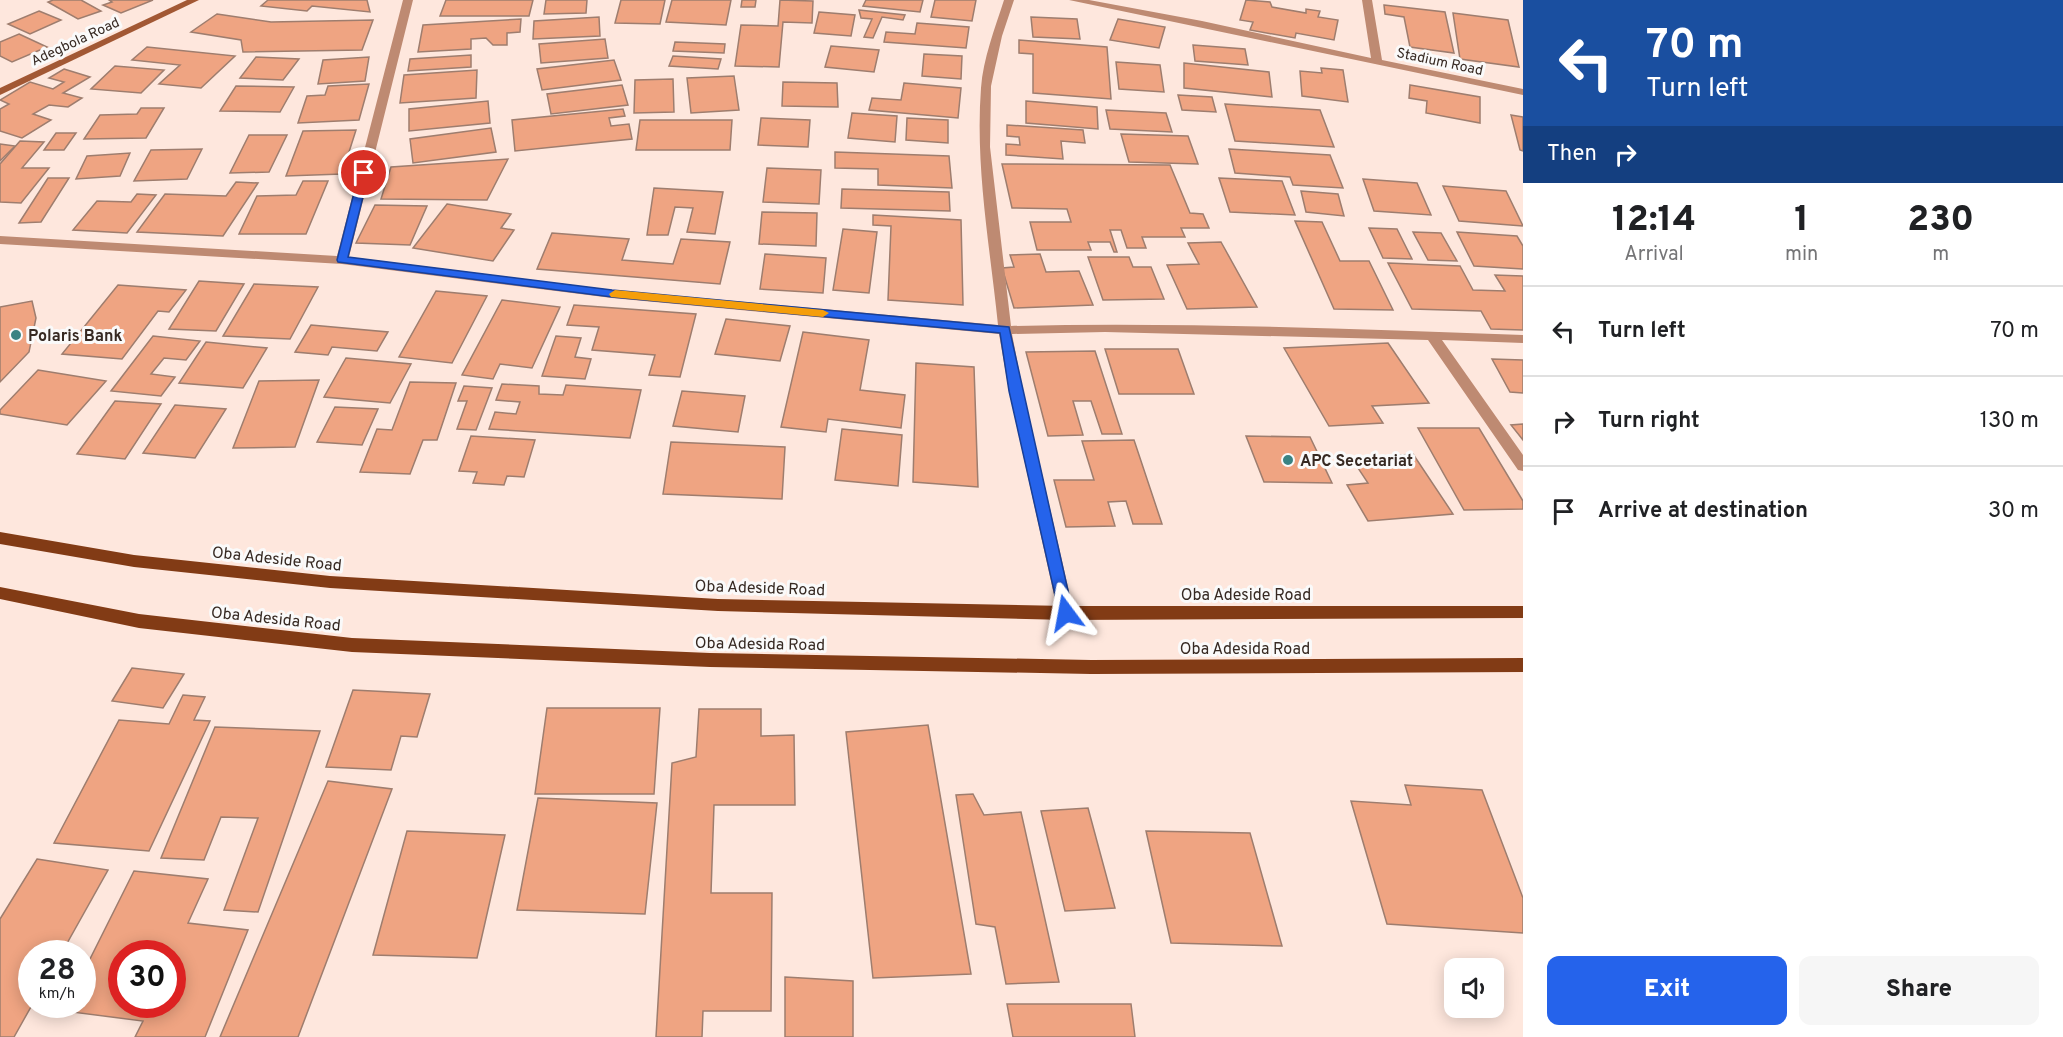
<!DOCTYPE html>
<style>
:root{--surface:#fff;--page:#f6f6f6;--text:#202124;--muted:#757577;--line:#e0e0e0;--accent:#2563eb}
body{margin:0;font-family:Overpass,sans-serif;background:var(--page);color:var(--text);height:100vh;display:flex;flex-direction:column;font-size:22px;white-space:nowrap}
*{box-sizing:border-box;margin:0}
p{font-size:20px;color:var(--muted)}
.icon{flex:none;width:33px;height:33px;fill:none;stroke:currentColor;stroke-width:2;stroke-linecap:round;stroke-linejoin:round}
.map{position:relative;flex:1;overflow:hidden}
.side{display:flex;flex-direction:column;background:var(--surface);width:540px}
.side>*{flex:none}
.guide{background:#1a4fa0;color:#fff;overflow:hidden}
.buttons{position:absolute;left:1444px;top:958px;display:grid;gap:12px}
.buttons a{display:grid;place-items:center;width:60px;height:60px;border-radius:12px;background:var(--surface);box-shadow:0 3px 15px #0003;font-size:30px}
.speed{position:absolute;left:18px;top:940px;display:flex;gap:12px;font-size:30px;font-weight:700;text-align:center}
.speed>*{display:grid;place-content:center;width:78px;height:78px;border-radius:50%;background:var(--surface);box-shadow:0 3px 15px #0003;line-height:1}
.speed small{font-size:15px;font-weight:400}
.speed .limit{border:9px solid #d22;background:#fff;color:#111}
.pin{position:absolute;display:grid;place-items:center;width:51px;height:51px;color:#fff;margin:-26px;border:3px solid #fff;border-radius:50%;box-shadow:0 2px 6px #0007}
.me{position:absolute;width:66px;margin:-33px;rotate:347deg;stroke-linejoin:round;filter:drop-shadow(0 0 4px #0008)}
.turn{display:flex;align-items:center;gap:21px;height:126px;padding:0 24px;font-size:27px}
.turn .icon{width:78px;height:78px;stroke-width:2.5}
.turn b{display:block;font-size:42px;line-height:51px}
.then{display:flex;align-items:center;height:57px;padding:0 24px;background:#0003;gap:12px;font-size:22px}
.eta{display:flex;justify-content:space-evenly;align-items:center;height:102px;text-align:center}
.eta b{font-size:36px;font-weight:800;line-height:42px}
.cta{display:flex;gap:12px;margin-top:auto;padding:12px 24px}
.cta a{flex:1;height:69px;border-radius:12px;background:var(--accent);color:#fff;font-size:24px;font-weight:800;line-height:69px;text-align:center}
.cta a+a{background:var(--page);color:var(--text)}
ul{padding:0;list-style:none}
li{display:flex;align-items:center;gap:18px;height:90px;padding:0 24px;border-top:2px solid var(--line)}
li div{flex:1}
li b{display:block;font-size:22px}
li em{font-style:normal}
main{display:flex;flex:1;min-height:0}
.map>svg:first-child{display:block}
.building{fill:#efa482;stroke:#9e7d6e;stroke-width:1.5;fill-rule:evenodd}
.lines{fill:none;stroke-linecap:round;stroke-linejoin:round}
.street{fill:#be8a72;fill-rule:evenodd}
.secondary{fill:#a25834;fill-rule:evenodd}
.primary{fill:#823b15;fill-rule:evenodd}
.route{fill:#2563eb;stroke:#184099;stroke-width:1.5}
.slow{fill:#f59e0b}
.poi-dot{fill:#3a8383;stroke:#fafafa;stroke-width:2}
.labels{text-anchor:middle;stroke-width:6;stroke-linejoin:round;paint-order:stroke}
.far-street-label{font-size:14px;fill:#362922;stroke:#fafafa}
.poi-label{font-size:16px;font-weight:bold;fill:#362922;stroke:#fafafa;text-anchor:start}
.street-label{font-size:16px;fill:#362922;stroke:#fafafa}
</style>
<main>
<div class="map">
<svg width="1523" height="1037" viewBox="0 0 1523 1037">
<rect width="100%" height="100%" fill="#fee7dd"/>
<g class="building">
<path d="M53,0H81L101,11L78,19L48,2Z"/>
<path d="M109,0H153L121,13L103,5L112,2Z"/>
<path d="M268,0H367L370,12L312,6L307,11L261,6Z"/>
<path d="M446,0H533L529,16H440Z"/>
<path d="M546,0H587L586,13L544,14Z"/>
<path d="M621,0H665L660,24L615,23Z"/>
<path d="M672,0H731L726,25L666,22Z"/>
<path d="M742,0H756L755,7H741Z"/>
<path d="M780,0L813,1L812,23L783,22L779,67L735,66L741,25L778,26Z"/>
<path d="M866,0H923L920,12L863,6Z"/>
<path d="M935,0H976L972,21L931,17Z"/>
<path d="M1246,0L1270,2L1272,7L1306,13V9L1320,11L1318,17L1338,20L1334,40L1296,33L1295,38L1250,30L1253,22L1240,20Z"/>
<path d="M1384,5L1445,12L1454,53L1410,47L1404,17L1385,14Z"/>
<path d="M859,10L905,15L903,20L882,17L873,38L864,37L872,19L861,18Z"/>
<path d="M39,11L61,20L30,34L8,24Z"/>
<path d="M819,12L855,15L851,36L814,33Z"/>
<path d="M1453,13L1508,20L1519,67L1460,59Z"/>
<path d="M217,14L271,22L373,20L362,50L243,52L241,40L191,32Z"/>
<path d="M599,17L600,36L533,39L534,21Z"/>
<path d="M1031,17L1077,19L1080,39L1033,37Z"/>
<path d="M521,19L520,32L507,33V45H493L486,38L471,39V49L418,52L423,25Z"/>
<path d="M1118,19L1165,27L1159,48L1110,40Z"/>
<path d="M917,23L969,27L966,48L884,42L886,32L915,34Z"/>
<path d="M19,34L47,47L12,62L0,56V42Z"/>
<path d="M605,39L608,58L541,63L539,44Z"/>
<path d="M1019,40L1107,47L1111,99L1033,93V54L1019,53Z"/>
<path d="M675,42L725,44L724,53L673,51Z"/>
<path d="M1193,45L1245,49L1248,65L1195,61Z"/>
<path d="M831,46L879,50L874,72L825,67Z"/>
<path d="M147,47L235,56L201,88L159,84L180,65L132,60Z"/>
<path d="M924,54L962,56L961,79L922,76Z"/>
<path d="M471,55V67L408,71L410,59Z"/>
<path d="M673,56L721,59L718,69L669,66Z"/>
<path d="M256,57L299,59L283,80L240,78Z"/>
<path d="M369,57L365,81L318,84L323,60Z"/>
<path d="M614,60L621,80L542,90L537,69Z"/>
<path d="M1116,62L1160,65L1164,92L1119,89Z"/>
<path d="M1184,63L1269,72L1272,97L1184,88Z"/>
<path d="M115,66L164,70L141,93L91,89Z"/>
<path d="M1321,68L1343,70L1348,102L1302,96L1300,71L1322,73Z"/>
<path d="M64,69L90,77L63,93L82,98L68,107L49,105L33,114L51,120L22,138L0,131V109L9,104L0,100L30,82L53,89L64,82L49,78Z"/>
<path d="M477,70L476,98L400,103L404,75Z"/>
<path d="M734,76L739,110L691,113L687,78Z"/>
<path d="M673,79L674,112L634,113L635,80Z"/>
<path d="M783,82L837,83L838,107L782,106Z"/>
<path d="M904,83L961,88L958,118L869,110L872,98L901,100Z"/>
<path d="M369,84L359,120L298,123L307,96L325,95L328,86Z"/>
<path d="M622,85L628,105L551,114L547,94Z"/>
<path d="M1410,85L1480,97V123L1426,113L1427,101L1409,98Z"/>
<path d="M236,86L294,87L280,112L220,111Z"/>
<path d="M1178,95L1212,97L1216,112L1182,110Z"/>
<path d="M488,101L490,123L409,131V109Z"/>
<path d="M1026,101L1097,107L1098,129L1026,123Z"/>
<path d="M1225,104L1320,110L1334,147L1235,141Z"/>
<path d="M141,108H164L146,138L84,139L100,115L137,114Z"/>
<path d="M623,109L625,116L609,118L611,126L629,124L632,139L515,151L512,120Z"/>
<path d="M1106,110L1166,113L1172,132L1110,129Z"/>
<path d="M852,113L897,116L895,142L848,138Z"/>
<path d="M1511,115L1523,117V151L1520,150Z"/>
<path d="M761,118L810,120L808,147L758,145Z"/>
<path d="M907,118L948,120V143L906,140Z"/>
<path d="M640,120H732L730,150H636Z"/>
<path d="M1007,125L1083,130L1085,143L1061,141L1063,159L1006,155V144L1020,145L1019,137L1007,136Z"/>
<path d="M491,128L496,152L413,163L410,139Z"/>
<path d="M356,130L342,174L286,176L303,131Z"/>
<path d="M56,133H76L64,150H44Z"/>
<path d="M1121,134L1188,136L1198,164L1129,162Z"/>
<path d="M249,135H287L269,172L230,173Z"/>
<path d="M20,141L44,142L22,168H49L21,203L0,202V164Z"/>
<path d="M0,144L15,146L0,161Z"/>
<path d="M202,149L187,179L134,181L151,150Z"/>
<path d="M1229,149L1330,155L1343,188L1293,185L1290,177L1235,173Z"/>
<path d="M835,152L949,156L952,188L878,185V169L835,168Z"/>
<path d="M130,153L120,176L76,179L87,156Z"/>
<path d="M508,159L487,200L381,199L391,167Z"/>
<path d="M1002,164L1170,165L1190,213L1203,214L1209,228H1181L1185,237H1142L1146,248H1127L1121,230H1110L1117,252H1114L1110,242H1088L1091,250H1037L1030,222H1071L1067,209L1012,208Z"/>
<path d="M767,168L821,170L819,204L763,202Z"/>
<path d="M48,178H69L41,222L19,223Z"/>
<path d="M1219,178L1282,181L1295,215L1230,212Z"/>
<path d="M1363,179L1417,183L1431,215L1374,211Z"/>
<path d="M303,181H328L306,234H239L257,196L296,195Z"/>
<path d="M236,182L258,183L223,236L137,232L165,194L226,196Z"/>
<path d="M1443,186L1506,191L1523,226L1459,221Z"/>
<path d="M654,188L723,192L715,234L687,232L693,208L675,207L668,235H647Z"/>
<path d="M842,189L949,192L950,211L841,208Z"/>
<path d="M1301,191L1338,194L1344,216L1306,212Z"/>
<path d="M137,194L156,195L127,233L73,230L97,201L131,202Z"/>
<path d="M447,204L511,214L501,228L514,230L493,261L413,248Z"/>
<path d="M375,205L427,206L410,245L356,243Z"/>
<path d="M762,212L817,213L816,246L759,244Z"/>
<path d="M873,215L961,220L963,305L888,300L891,226L873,225Z"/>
<path d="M1295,221L1322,222L1340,261H1369L1393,310L1334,309Z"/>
<path d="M1369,228L1397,229L1412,259L1383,258Z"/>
<path d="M843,229L877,232L869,293L833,290Z"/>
<path d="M1413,232L1441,233L1457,261L1428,260Z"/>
<path d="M1457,232L1517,236L1523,246V269L1474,266Z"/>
<path d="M552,233L629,239L622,260L673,264L681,239L730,242L720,284L537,269Z"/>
<path d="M1221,242L1257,307L1187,309L1167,265L1199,264L1188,243Z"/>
<path d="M765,254L826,258L823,293L760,289Z"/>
<path d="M1040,254L1046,272L1079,271L1093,305L1014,308L1002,268L1014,267L1010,255Z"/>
<path d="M1088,257H1129L1133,267H1151L1164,299L1103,300Z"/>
<path d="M1388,263L1460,266L1473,290L1505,291L1495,275L1523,276V330L1491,329L1481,311L1412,309Z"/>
<path d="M199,281L244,284L216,331L169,329Z"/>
<path d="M254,284L318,287L290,339L223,336Z"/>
<path d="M118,285L186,290L169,312L158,311L122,359L62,354Z"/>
<path d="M436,291L487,296L452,363L399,357Z"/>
<path d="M502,300L560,307L532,368L500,364L493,379L462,375Z"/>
<path d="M32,301L36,318L29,352L0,382V307Z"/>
<path d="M574,305L696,314L680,377L649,375L655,355L592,350L599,327L567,325Z"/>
<path d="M726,319L790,326L780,361L715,354Z"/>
<path d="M311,325L388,332L377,351L332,347L328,355L295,352Z"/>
<path d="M803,332L869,340L860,390L905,395L901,428L828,419L826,432L781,427Z"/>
<path d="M153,336L200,341L186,360L164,358L151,374L175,377L161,396L111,391Z"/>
<path d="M556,336L581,338L575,357L591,359L585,379L542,376Z"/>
<path d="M206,342L267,348L243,388L179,383Z"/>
<path d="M1388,343L1429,403L1372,406L1383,423L1329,426L1284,348Z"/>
<path d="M1105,349H1178L1194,394H1119Z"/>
<path d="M1095,351L1122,434H1102L1091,401H1073L1083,435L1048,436L1026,352Z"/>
<path d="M346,358L411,364L390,403L324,397Z"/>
<path d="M1492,359L1523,360V393L1510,392Z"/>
<path d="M916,363L974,367L978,487L913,482Z"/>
<path d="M38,370L106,381L67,425L0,414V410Z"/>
<path d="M319,380L295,447L233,448L259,381Z"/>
<path d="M410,382L456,383L437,440H423L410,474L360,472L377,429L392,430Z"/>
<path d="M502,384L539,386V394L563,395L566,385L641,390L630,438L489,429L495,412L516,414L520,402L496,400Z"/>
<path d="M464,386L492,388L476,430L457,429L467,401H458Z"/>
<path d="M682,391L745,396L738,432L673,426Z"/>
<path d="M115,401L161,404L125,459L77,454Z"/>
<path d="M175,405L226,409L195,458L143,453Z"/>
<path d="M335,407L378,409L362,445L317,442Z"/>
<path d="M1523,424V440L1511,425Z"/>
<path d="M1418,428H1479L1523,501V509L1464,510Z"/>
<path d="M842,429L902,435L898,486L835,480Z"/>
<path d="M471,436L535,440L524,477L507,476L504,485L473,483L477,472L459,471Z"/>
<path d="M1246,436L1310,437L1332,483L1264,482Z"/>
<path d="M1134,440L1162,524H1133L1126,501L1108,502L1115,526L1066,527L1054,480H1094L1082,441Z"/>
<path d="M671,442L785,447L782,499L663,494Z"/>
<path d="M1413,454L1453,514L1368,521L1347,485L1368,483L1352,459Z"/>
<path d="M132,668L184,674L163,708L112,701Z"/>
<path d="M353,690L430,694L417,737L401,736L391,770L326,767Z"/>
<path d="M183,695L205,697L194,720L210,721L149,851L54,843L119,720L169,724Z"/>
<path d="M547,708H660L654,794H535Z"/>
<path d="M699,709H761V736L794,735L795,805H714L711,893H772L771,1011H703L702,1037H656L672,763L696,757Z"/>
<path d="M928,725L971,974L873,978L846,732Z"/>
<path d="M215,727L320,731L258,912L224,910L258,818L221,817L204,860L161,858Z"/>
<path d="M328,781L392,789L298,1037H220Z"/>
<path d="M1405,785L1482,790L1523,898V933L1387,924L1351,801L1411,805Z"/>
<path d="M973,794L984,815L1021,812L1059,982L1006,984L995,927L976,924L956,795Z"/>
<path d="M538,798L657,803L645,914L517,910Z"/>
<path d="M1088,808L1115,908L1065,911L1041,811Z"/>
<path d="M407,831L505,835L477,958L373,955Z"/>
<path d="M1146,831L1250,833L1282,946L1171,943Z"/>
<path d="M37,859L108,870L61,954H32V1005L14,1037H0V919Z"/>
<path d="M134,871L208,879L188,923L248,930L205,1037H135L143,1021L64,1011L67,1005H82V975ZM122,954H172V1005H122Z"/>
<path d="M785,977L853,981V1037H785Z"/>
<path d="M1007,1004H1131L1135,1037H1013Z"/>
</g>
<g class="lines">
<g class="street">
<path d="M403,0H413L349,257L612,290L998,325C990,247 975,167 981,88C983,59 995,28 1004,0H1014L1002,36L991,86L990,147L1011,326C1182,322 1353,329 1523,335V343L1442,340L1523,455V471L1518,470L1428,340L1105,332L1012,334L1023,391L1074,613L1072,618L1066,620L1060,618L1058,613L1009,391L999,334L612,298L342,264L0,244V236L337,256Z"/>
<path d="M1069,0H1089L1202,21L1371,58L1362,0H1372L1382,60L1523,89V95Z"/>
</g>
<path class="secondary" d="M187,0H199L0,95V88Z"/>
<g class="primary">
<path d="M0,532L134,555L330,576L718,599L1066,606H1523V618L1066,620L718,611L330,588L134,567L0,544Z"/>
<path d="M0,587L139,614L352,638L710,653L1091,660L1523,658V672L1091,674L710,667L352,652L139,628L0,599Z"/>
</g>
</g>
<path class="route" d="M364,170L369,173L348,257L612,290L1009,327L1073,613L1071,617H1061L1059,613L1009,391L1000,333L612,297L338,262L337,260L359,173Z"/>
<path class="slow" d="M615,290L823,310L829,313L823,317L611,297L609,294Z"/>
<g class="poi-dot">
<circle cx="16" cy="335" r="6"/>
<circle cx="1288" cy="460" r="6"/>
</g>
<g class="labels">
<g class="far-street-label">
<text transform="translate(75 41) rotate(-25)" y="5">Adegbola Road</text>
<text transform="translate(1440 61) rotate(12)" y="5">Stadium Road</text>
</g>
<g class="poi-label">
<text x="28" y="341">Polaris Bank</text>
<text x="1300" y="466">APC Secetariat</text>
</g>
<g class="street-label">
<text transform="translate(277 558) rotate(6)" y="6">Oba Adeside Road</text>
<text transform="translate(760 587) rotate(2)" y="6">Oba Adeside Road</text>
<text x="1246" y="600">Oba Adeside Road</text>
<text transform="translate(276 618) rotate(6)" y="6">Oba Adesida Road</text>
<text transform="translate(760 643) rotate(1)" y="6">Oba Adesida Road</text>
<text x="1245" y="654">Oba Adesida Road</text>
</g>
</g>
</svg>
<div class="buttons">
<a><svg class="icon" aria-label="sound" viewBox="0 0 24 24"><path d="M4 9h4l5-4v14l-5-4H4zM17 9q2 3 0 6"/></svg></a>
</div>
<div class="speed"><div>28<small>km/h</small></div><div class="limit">30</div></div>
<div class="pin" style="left:364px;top:173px;background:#d93025"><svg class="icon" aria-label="arrive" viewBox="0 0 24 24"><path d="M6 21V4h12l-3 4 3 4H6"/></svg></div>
<svg class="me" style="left:1066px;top:613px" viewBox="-20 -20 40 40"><path d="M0-17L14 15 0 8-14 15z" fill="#2563eb" stroke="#fff" stroke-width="4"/></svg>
</div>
<section class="side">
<div class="guide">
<div class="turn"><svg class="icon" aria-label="left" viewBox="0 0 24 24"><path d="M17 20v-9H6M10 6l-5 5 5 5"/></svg><div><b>70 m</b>Turn left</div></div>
<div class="then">Then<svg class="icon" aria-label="right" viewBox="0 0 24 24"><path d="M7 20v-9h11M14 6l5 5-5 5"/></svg></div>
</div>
<div class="eta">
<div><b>12:14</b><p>Arrival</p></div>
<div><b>1</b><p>min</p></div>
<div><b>230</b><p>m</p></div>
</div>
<ul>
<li><svg class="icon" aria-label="left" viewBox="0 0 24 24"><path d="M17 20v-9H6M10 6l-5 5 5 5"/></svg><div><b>Turn left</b></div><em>70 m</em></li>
<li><svg class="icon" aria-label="right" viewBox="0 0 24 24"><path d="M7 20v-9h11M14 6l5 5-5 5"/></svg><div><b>Turn right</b></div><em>130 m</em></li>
<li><svg class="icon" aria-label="arrive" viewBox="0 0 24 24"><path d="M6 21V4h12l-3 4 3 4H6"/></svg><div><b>Arrive at destination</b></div><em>30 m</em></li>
</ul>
<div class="cta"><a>Exit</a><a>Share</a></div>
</section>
</main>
